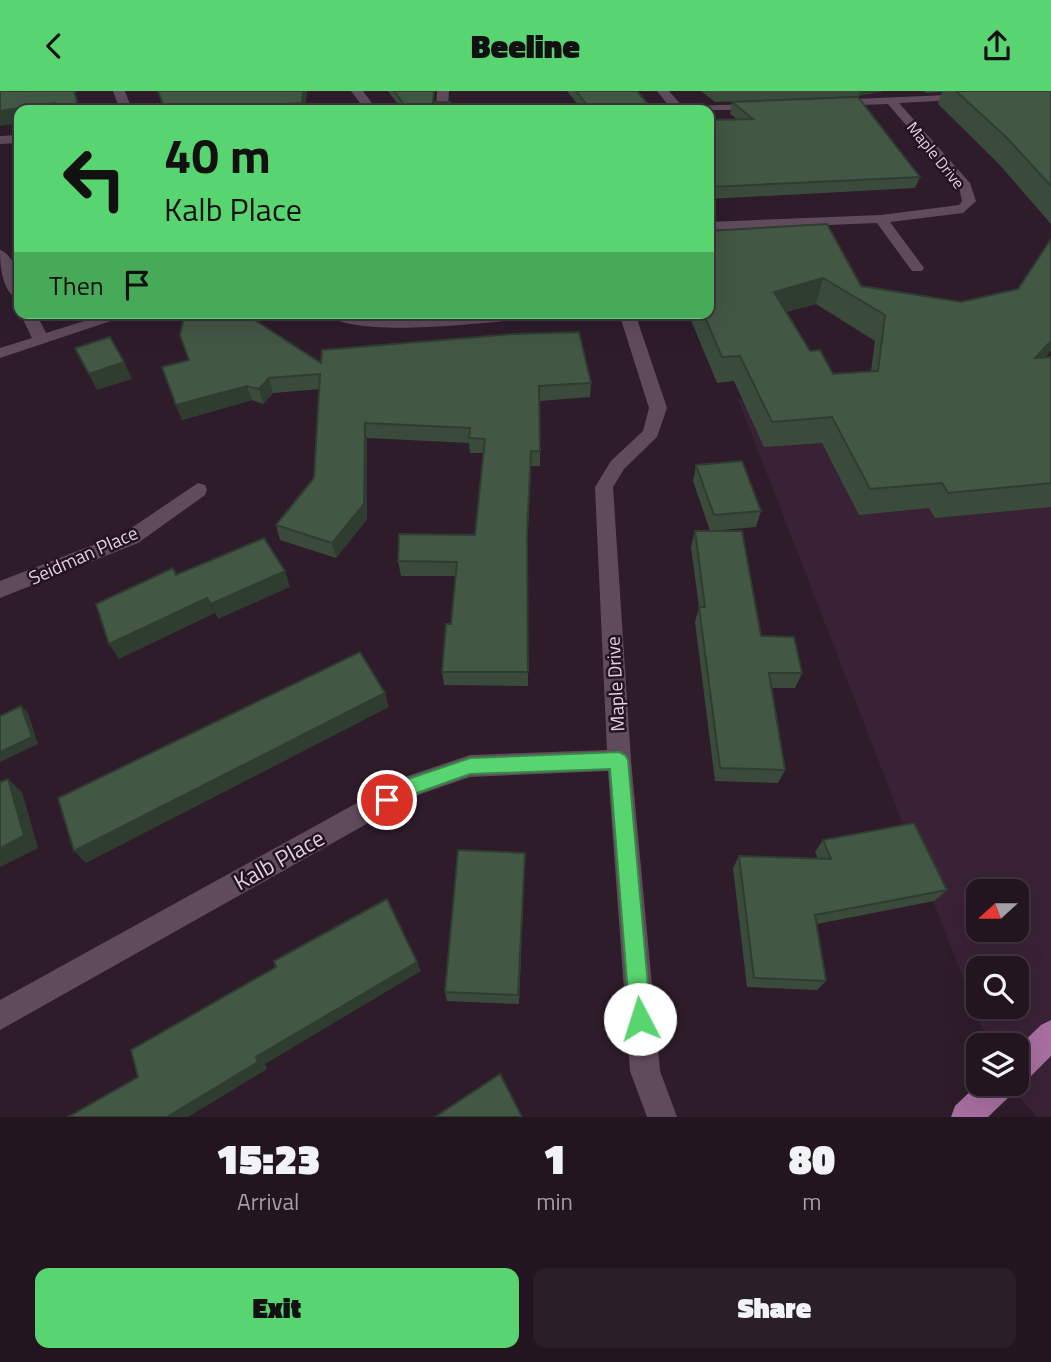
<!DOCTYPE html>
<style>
:root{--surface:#221520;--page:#2a1e29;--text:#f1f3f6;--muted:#a29fa5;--line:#3f343e;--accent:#58d570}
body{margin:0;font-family:"Titillium Web",sans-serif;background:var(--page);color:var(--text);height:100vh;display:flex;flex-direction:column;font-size:26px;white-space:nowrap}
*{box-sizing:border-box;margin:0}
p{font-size:23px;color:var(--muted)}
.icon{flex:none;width:38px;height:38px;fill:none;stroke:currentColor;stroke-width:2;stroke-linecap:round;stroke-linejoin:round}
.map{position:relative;height:1026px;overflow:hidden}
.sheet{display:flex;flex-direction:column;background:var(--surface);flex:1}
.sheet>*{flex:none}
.guide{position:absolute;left:14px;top:14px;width:700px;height:214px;border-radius:14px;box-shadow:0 7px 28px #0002,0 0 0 2px var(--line);background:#58d570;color:#111;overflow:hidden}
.needle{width:46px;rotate:249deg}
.buttons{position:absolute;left:966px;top:788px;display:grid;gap:14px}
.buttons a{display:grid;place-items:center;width:63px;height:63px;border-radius:14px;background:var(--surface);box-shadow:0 7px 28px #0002,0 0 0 2px var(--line);font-size:35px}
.pin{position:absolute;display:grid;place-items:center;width:60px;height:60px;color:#fff;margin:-30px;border:4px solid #fff;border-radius:50%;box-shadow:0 2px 7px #0007}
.me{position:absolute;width:77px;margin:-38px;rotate:355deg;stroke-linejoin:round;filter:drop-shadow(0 0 5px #0008)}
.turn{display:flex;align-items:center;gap:24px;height:147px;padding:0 35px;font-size:32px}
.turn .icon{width:91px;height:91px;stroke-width:2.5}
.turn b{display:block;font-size:49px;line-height:60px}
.then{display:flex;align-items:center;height:66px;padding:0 35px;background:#0003;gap:14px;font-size:26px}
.eta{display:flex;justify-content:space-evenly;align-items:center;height:119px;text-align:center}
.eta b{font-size:42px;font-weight:800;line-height:49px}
.action{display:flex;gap:14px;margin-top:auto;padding:14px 35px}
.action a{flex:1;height:80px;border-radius:14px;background:var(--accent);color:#111;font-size:28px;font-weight:800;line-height:80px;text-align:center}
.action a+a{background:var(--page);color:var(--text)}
header{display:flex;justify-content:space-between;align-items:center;height:91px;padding:0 35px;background:var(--accent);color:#111;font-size:32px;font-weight:800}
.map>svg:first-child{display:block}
.built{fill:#3a2236;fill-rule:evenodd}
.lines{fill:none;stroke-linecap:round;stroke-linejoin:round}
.minor{fill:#604b5c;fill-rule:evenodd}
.major{fill:#a76e9f;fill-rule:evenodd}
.wall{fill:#3a4b3b;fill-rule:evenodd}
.shaded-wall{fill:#2f3d30}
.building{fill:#435745;stroke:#2f3d30;stroke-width:2;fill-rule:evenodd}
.route{fill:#58d570;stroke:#398a49;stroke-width:2}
.labels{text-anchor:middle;stroke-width:5;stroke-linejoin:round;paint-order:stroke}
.far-street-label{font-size:16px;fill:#dfd3dd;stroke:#241322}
.street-label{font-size:19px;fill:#dfd3dd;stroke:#241322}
.near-street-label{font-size:23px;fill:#dfd3dd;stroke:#241322}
</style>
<header><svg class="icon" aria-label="back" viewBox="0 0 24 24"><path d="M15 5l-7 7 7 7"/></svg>Beeline<svg class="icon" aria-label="share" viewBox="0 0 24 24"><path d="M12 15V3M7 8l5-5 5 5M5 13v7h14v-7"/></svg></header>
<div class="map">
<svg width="1051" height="1026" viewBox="0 0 1051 1026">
<rect width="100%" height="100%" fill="#2e1c2b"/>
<path class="built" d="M1051,281V1026H1037L1006,992H1017V954H989L738,308ZM978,800H1017V838H978ZM978,877H1017V915H978Z"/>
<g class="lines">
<g class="minor">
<path d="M113,0H125L132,19H120Z"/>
<path d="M351,0H363L377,19H365Z"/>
<path d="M437,0H449L448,19H436Z"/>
<path d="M657,0H669L682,15L759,13L765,16L759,19H672Z"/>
<path d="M969,3L975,6L973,8L899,12L970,92L976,110L963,122L890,131L924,177L922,180H912L877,132L709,139V131L881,124L959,114L962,110L959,96L888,13L833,15L827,12L833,9Z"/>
<path d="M19,44V52L0,53V45Z"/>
<path d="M0,159C17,165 19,193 19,208C2,203 0,174 0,159Z"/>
<path d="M20,222H36L46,242L110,222H135L0,267V257L32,247Z"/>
<path d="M325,222L380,228L468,222H546L538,227C495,230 353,250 325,222Z"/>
<path d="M619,222H635L667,317L657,346L624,378L613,396L631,669L660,980L677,1026H647L630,980L608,680L470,686L418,704L0,939V909L402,687L470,664L607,659L595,396L611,370L643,340L649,317Z"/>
<path d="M198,392L205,394L207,399L205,404L138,452L0,507V490L124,442Z"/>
</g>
<g class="major">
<path d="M1051,929V965L1028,988L1017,992V957L1041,934Z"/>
<path d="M979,992H1016L1012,1003L988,1026H951L955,1015Z"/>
</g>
</g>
<g class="wall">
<path d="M157,0H307L305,19H165Z"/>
<path d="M388,0H434V11L456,19H402Z"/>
<path d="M567,0H637L653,19H582Z"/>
<path d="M701,0H883L858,5L715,11Z"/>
<path d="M924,0H1051V133L998,72L938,13L942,1L926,2Z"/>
<path d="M732,11L920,86L915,97L709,108V29L737,28L730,23Z"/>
<path d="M709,140L861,195L961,211L1018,198L1045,266H1051V416L935,427L929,417L859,424L822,352L764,356L734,290L717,292L688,222H709ZM816,213L875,250L871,280L833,283L810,260L786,221Z"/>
<path d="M256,229L321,272L591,292L590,306L540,310V375H531L527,456L528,595L444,594L442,581L451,533L456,485H401L398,470L475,444L483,362H470L469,352L367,347V428L336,467L280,449L276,434L314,387L320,298L273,302L263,313L252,309L182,329L176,314L189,269Z"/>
<path d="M696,374L761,420L756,436L710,440L693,390Z"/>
<path d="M695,440L761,545L802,582L795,597H771L785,679L778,692L715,690L695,531L699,516L691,456Z"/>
<path d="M823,749L947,799L934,810L817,833L826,890L817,899L747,896L733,777L739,765L818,768L815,761Z"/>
<path d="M525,762L519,913L447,910L445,901Z"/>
</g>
<g class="shaded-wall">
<path d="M74,0H75L80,19H79Z"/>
<path d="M303,0H307L305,19H303L302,12Z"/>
<path d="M860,0H883L858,5Z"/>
<path d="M54,12L57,19H19V32L0,35V20Z"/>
<path d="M823,187L816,213L767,226L774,201Z"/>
<path d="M250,222H256L254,240L250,226Z"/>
<path d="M1051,250V260L1020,293L1035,267Z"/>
<path d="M124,271L132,288L97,299L89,283Z"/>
<path d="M269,287L273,302L263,313L259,298Z"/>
<path d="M247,295L252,309L182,329L176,314Z"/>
<path d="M365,332L367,347V428L336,467L332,452Z"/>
<path d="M285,480L290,496L218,528L211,513Z"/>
<path d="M207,507L215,522L119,568L109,553Z"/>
<path d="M385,602L389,616L86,772L74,760Z"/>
<path d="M21,615L28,622L38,653L0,671V661Z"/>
<path d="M8,688L22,701L38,757L0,776V757Z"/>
<path d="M417,871L421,880L265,973L267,978L188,1026H167L256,966Z"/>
</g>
<g class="building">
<path d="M0,0H74L79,19H51L54,12L0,20Z"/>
<path d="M158,0H303L302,12L283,13L282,19H165Z"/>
<path d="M394,0H434L433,11H450L456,19H408Z"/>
<path d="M576,0H637L653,19H591Z"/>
<path d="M956,0H1051V95L1008,48Z"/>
<path d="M858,6L920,86L709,96V29L753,28L732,11Z"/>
<path d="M827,133L861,195L961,211L1018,198L1051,148V250L1035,267L1051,266V392L948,402L942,392L870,398L832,326L772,331L740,265L722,266L703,222H709V140ZM823,187L885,224L878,280L833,283L820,259L810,260L774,201Z"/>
<path d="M185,222H250V226L321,272L322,259L512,243L579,241L591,292L539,295L540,360H531L527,444L528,581H442L446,533H451L457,471L398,470L399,443L475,444L485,348L469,347L470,337L365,332L364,413L332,452L276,434L314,387L320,283L269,287L259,298L247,295L176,314L162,276L189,269L180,244Z"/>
<path d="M110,246L124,271L89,283L75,257Z"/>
<path d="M742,370L761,420L714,424L696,374Z"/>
<path d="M695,440H742L761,545L794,546L802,582H769L785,679L720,677L699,516H705Z"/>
<path d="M264,447L285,480L211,513L207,507L109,553L96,513L173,477L176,484Z"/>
<path d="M360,561L385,602L74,760L58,707Z"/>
<path d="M21,615L32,646L0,661V625Z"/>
<path d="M8,688L24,745L0,757V691Z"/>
<path d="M914,732L947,799L815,824L826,890L754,887L739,765L831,768L823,749Z"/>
<path d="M458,759L525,762L518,904L445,901Z"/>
<path d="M387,808L417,871L256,966L258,971L167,1026H68L138,986L131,959L276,876L274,870Z"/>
<path d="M500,983L522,1026H435Z"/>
</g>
<path class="route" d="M619,661L625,664L628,669L651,928L648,936L640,939L633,936L630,928L610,678L470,683L417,702L387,717L380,715L378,709L380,703L405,689L470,667Z"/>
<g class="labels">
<g class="far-street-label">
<text transform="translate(936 64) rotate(51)" y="6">Maple Drive</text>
</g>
<g class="street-label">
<text transform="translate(83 464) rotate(-24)" y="7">Seidman Place</text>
<text transform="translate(615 593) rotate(-93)" y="7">Maple Drive</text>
</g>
<g class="near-street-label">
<text transform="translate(279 769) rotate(-29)" y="8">Kalb Place</text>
</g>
</g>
</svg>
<div class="buttons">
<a><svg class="needle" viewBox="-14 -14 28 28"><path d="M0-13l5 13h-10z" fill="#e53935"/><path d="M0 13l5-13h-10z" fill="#a29fa5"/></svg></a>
<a><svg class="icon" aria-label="search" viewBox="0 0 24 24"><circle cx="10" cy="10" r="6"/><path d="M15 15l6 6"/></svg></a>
<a><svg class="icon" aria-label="layers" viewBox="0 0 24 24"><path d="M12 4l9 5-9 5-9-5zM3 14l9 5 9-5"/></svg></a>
</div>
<div class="pin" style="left:387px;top:709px;background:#d93025"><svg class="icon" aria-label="arrive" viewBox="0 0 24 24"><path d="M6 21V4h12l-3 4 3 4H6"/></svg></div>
<svg class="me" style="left:640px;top:928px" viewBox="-20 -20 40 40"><circle r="19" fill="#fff"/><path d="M0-13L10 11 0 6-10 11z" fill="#58d570"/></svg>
<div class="guide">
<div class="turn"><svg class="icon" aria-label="left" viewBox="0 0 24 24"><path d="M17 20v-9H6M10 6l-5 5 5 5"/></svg><div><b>40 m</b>Kalb Place</div></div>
<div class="then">Then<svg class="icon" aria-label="arrive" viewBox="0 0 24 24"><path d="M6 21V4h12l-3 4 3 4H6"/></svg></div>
</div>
</div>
<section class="sheet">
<div class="eta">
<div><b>15:23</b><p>Arrival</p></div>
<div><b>1</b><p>min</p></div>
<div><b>80</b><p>m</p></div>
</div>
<div class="action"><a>Exit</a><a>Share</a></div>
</section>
